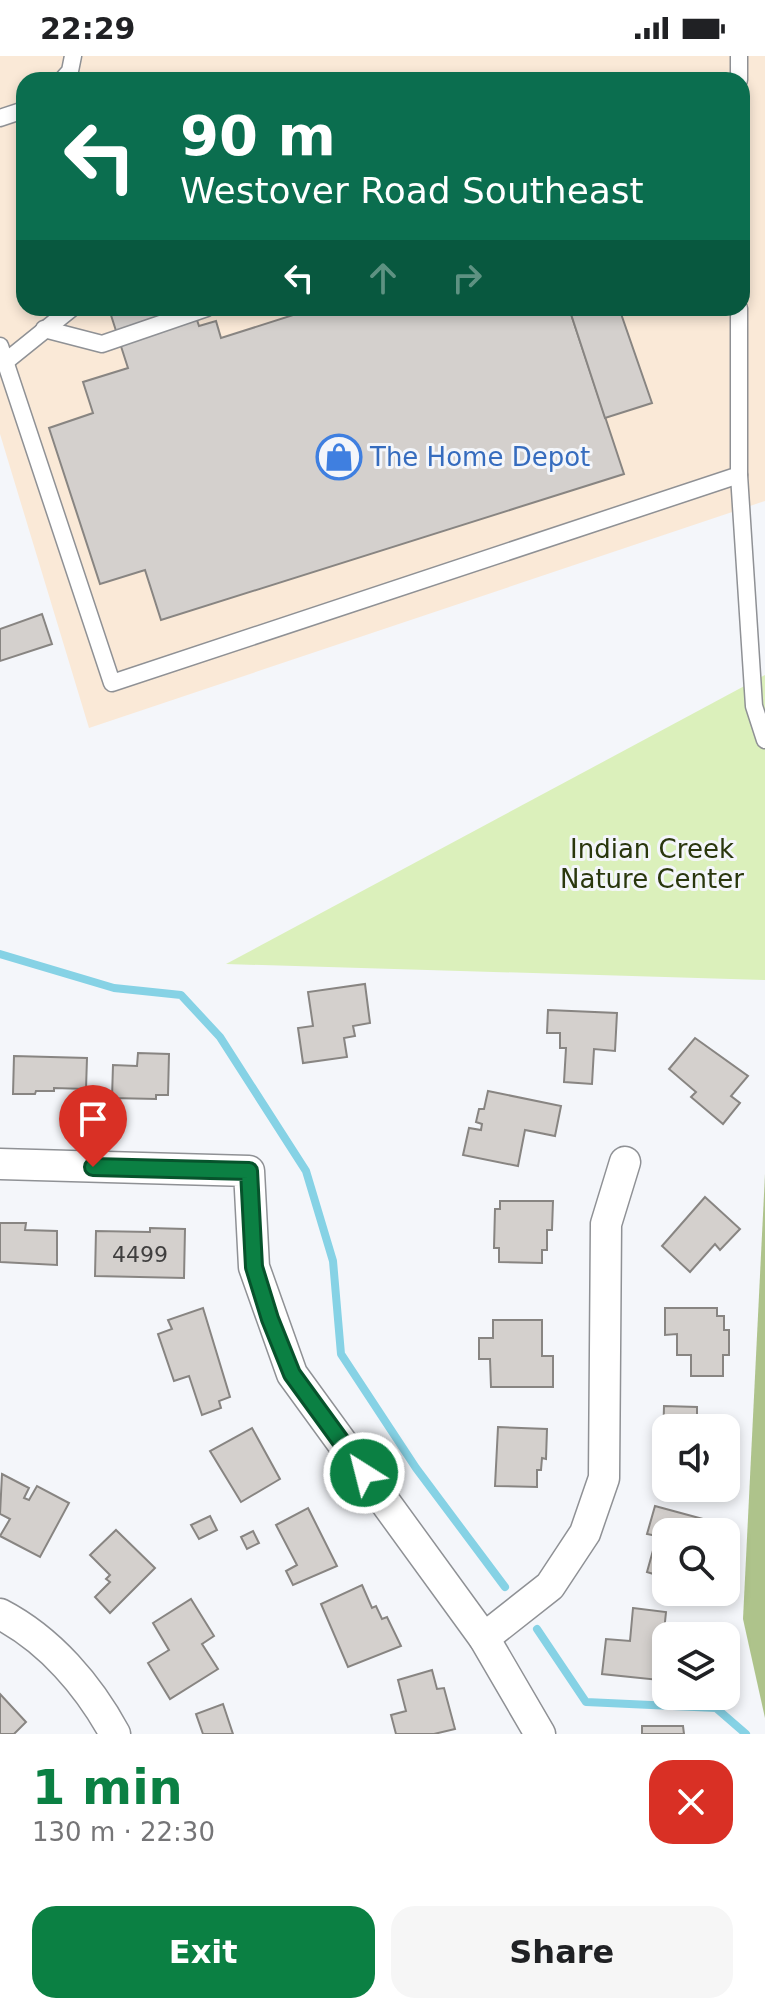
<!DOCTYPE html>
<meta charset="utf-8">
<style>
:root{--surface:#fff;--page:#f6f6f6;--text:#202124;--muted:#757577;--accent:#0b8043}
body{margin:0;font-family:"DejaVu Sans",sans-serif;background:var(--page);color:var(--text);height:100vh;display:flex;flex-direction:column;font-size:30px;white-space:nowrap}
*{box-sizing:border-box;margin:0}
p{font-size:26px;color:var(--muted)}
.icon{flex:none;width:44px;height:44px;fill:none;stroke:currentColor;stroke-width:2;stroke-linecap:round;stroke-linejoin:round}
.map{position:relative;height:1678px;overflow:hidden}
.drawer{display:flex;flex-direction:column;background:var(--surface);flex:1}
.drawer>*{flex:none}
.guide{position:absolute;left:16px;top:16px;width:734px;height:244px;border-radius:24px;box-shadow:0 4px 12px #0003;background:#0b6e4f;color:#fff;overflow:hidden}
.fabs{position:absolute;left:652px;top:1358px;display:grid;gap:16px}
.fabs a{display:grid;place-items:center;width:88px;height:88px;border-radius:16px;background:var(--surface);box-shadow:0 4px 12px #0003;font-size:40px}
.pin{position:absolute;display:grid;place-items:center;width:68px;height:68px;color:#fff;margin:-82px -34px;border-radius:50% 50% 50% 0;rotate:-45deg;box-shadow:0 0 8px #0007}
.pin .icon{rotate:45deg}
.me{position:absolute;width:88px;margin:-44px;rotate:324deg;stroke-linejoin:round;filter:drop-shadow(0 0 6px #0008)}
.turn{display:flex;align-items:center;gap:28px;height:168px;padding:0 32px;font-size:36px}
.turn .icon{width:104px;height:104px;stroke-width:2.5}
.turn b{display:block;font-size:56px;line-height:68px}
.lanes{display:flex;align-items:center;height:76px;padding:0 32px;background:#0003;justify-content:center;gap:40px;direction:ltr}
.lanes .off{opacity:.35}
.round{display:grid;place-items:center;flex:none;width:84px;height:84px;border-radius:24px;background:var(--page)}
.summary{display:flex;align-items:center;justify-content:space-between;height:136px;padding:0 32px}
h1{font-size:48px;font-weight:700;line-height:60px;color:var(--accent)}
.primary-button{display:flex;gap:16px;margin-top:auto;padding:16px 32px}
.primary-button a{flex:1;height:92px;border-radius:24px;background:var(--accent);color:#fff;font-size:32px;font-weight:700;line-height:92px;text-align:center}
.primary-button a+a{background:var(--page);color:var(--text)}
.status{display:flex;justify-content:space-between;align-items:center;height:56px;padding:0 40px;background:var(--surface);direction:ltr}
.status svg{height:22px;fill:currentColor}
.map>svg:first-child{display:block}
.commercial{fill:#fae9d7;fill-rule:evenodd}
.green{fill:#dbf0bb}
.forest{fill:#aec38b}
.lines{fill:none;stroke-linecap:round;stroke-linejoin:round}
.stream{stroke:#86d2e5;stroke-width:8}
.building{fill:#d4d0cd;stroke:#888582;stroke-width:2}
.service-casing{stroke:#8f9195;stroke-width:19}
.minor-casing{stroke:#8f9195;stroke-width:33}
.service{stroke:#fff;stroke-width:16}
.minor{stroke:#fff;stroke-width:30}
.route-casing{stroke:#07532c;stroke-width:20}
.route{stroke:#0b8043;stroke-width:14}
.labels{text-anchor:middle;stroke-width:6;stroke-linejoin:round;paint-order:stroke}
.number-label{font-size:22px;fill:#3f3e3e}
.shop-label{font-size:26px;fill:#366cbe;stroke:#f4f6fa;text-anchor:start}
.park-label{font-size:26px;fill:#2a370d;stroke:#f4f6fa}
</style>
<div class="status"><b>22:29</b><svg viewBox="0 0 49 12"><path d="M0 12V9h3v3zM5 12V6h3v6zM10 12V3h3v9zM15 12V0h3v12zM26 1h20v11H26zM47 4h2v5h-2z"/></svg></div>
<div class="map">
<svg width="765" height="1678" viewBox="0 0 765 1678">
<rect width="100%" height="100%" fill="#f4f6fa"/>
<path class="commercial" d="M0,0H765V445L89,672L0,378ZM24,24H742V252H24Z"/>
<path class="green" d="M765,619V924L226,908Z"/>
<path class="forest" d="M765,1118V1662L743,1563Z"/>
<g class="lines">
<g class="stream">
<path d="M0,898L114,932L181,939L220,981L306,1115L333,1205L341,1298L416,1412L505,1531"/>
<path d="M537,1573L586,1646L716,1652L746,1678"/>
</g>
</g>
<g class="building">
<path d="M193,252L199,270L216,265L221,282L315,252H569L624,418L161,564L145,514L100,528L49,372L93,357L83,326L128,312L109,253Z"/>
<path d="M569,252H619L652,347L605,362Z"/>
<path d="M42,558L52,588L0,605V573Z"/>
<path d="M365,928L370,967L353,970L355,980L344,982L347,1001L303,1007L298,972L313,970L308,936Z"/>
<path d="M548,954L617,957L615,995L594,993L592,1028L564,1026L566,992H560V977H547Z"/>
<path d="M695,982L748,1020L731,1040L740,1047L723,1068L691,1041L696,1036L669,1013Z"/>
<path d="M138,997L169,998L168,1039H156V1043L112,1042L113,1009L137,1010Z"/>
<path d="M14,1000L87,1002L86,1033L54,1032V1035H36L35,1038H13Z"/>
<path d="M488,1035L561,1050L555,1080L525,1074L518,1110L463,1099L469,1072L481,1074L482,1068L476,1066L479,1053H484Z"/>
<path d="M705,1141L740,1173L720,1194L715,1188L690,1216L662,1190Z"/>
<path d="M500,1145H553L552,1174H547V1194H542V1207L499,1206V1192H494L495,1153H500Z"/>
<path d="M0,1167H26L25,1174L57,1175V1209L0,1206Z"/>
<path d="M150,1172L185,1173L184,1222L95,1220L96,1175L150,1176Z"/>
<path d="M203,1252L230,1341L219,1345L221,1352L202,1359L189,1320L174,1325L158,1278L172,1273L168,1264Z"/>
<path d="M665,1252H717V1260H724V1274H729V1299H723V1320H691V1299H677V1278L665,1279Z"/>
<path d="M493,1264H542V1300H553V1331H491L490,1303H479V1282H493Z"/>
<path d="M664,1350L697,1351V1365L720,1366V1372H666L663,1390Z"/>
<path d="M498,1371L547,1373L546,1403L542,1402L541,1414H537V1431L495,1430Z"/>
<path d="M252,1372L280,1423L241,1446L210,1395Z"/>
<path d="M2,1418L29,1432L24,1442L29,1444L37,1430L69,1447L40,1501L0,1480L10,1463L0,1458Z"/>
<path d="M655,1450L714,1466L711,1476H666V1522L647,1516L657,1480L647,1478Z"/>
<path d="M308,1452L337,1510L293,1529L286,1515L297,1509L276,1469Z"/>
<path d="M210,1460L217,1474L199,1483L191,1469Z"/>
<path d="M116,1474L155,1512L110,1557L95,1541L110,1526L106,1523L110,1519L90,1499Z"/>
<path d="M253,1475L259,1487L247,1493L241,1481Z"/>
<path d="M362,1529L372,1552L376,1550L382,1563L387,1561L401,1590L348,1611L321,1548Z"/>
<path d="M191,1543L214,1580L202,1588L218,1613L170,1643L148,1607L169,1594L153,1567Z"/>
<path d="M633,1552L666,1556L659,1624L602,1618L606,1583L630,1585Z"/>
<path d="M432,1614L437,1633L444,1632L455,1673L434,1678H396L391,1659L406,1655L398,1624Z"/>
<path d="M0,1638L26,1666L14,1678H0Z"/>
<path d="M223,1648L233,1678H203L196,1658Z"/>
<path d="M642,1670H683L684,1678H642Z"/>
</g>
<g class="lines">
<g class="service-casing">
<g id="service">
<path d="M739,0V24"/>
<path d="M62,24L70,15L73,0"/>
<path d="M0,62L24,54"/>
<path d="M44,273L102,288L207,252"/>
<path d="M0,290L112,627L739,419V252"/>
<path d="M5,306L72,252"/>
<path d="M739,419L754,650L765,684"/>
</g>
</g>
<g class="minor-casing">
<g id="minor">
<path d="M0,1108L249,1115L254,1211L292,1318L484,1582L540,1678"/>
<path d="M0,1558C50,1584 89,1630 115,1678"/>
<path d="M484,1582L550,1530L585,1477L604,1422L606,1168L625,1106"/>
</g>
</g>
<use href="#service" class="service"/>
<use href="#minor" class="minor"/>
</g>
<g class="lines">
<g class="route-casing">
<path id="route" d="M93,1111L249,1115L254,1211L270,1263L292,1318L364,1417"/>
</g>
<use href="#route" class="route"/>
</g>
<defs>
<g id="shop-ring" transform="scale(2.3)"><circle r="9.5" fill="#f4f6fa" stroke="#3f7fe0" stroke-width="1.5"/><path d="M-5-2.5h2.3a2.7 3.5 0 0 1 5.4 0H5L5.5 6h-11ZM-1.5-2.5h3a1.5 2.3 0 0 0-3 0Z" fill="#3f7fe0"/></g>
</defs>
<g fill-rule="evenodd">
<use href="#shop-ring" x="339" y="401"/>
</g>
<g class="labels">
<g class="number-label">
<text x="140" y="1206">4499</text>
</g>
<g class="shop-label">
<text x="370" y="410">The Home Depot</text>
</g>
<g class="park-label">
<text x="652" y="802">Indian Creek<tspan x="652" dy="30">Nature Center</tspan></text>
</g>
</g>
</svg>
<div class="fabs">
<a><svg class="icon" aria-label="sound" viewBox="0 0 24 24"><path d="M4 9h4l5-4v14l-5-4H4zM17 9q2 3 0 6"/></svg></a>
<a><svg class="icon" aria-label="search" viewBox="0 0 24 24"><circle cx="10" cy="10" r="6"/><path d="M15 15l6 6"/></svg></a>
<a><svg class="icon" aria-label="layers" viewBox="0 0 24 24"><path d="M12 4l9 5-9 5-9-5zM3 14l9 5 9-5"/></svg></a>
</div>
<div class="pin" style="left:93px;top:1111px;background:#d93025"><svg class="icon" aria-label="arrive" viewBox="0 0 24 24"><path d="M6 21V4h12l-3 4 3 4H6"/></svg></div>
<svg class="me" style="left:364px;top:1417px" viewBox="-20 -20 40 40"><circle r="17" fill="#0b8043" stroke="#fff" stroke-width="3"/><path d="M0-11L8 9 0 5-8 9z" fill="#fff"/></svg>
<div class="guide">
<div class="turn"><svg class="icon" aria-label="left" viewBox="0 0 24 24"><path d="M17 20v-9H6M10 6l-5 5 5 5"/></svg><div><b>90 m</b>Westover Road Southeast</div></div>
<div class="lanes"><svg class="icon" aria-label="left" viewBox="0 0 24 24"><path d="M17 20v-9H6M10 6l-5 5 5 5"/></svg><svg class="icon off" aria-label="ahead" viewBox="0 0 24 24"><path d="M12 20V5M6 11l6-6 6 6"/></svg><svg class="icon off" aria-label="right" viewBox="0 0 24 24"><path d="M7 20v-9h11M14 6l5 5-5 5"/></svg></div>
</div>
</div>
<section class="drawer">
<div class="summary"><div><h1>1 min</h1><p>130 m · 22:30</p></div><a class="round" style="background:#d93025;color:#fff"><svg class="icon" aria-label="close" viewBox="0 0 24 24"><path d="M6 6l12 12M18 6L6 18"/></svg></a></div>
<div class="primary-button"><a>Exit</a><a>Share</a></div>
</section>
